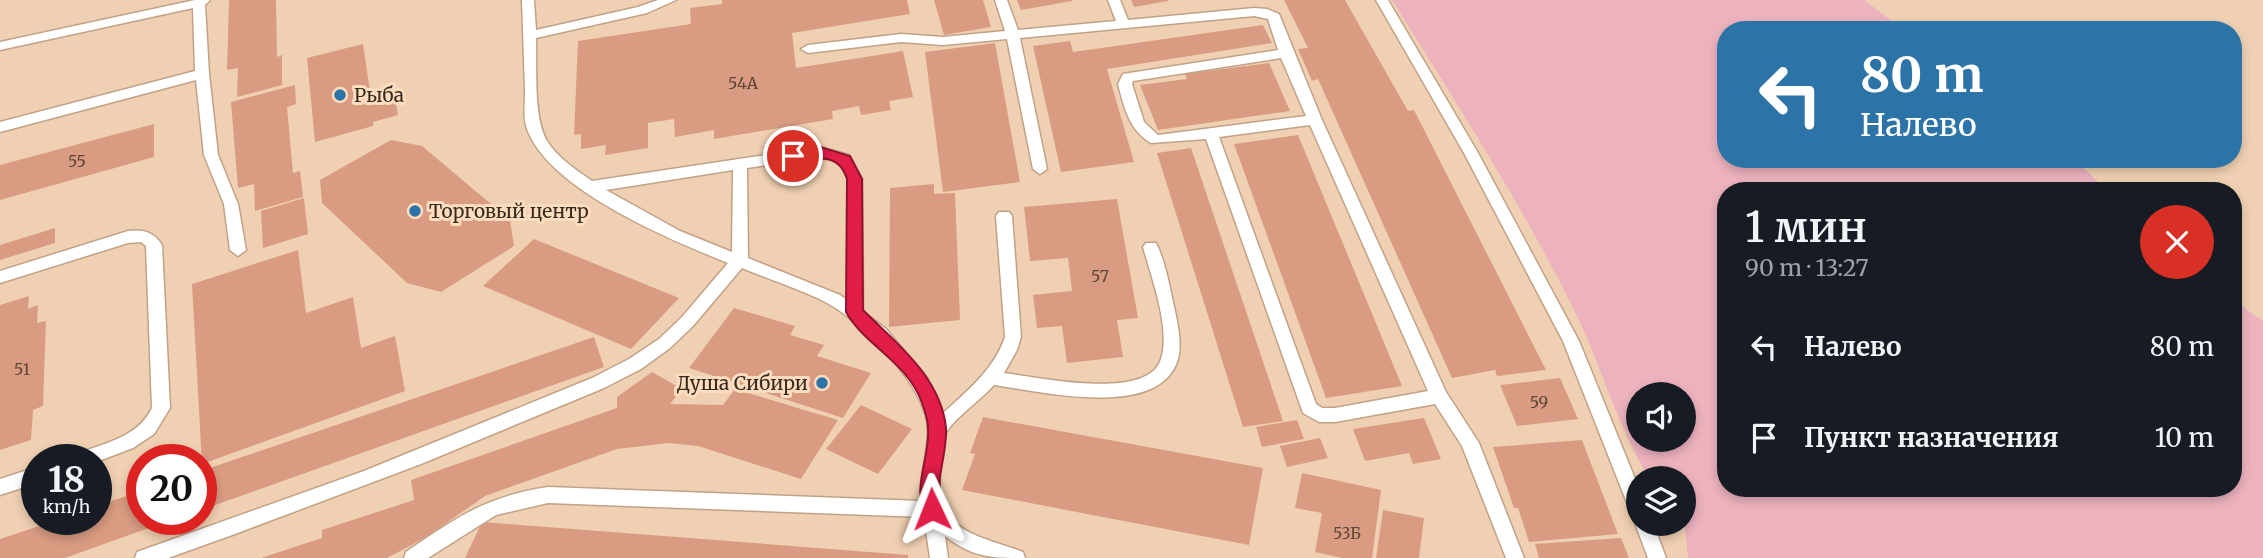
<!DOCTYPE html>
<html lang="ru">
<meta charset="utf-8">
<style>
:root{--surface:#171b24;--page:#20242c;--text:#f1f3f6;--muted:#9ea1a6}
body{margin:0;font-family:Merriweather,serif;background:var(--page);color:var(--text);height:100vh;display:flex;flex-direction:column;font-size:26px;white-space:nowrap}
*{box-sizing:border-box;margin:0}
p{font-size:23px;color:var(--muted)}
.icon{flex:none;width:38px;height:38px;fill:none;stroke:currentColor;stroke-width:2;stroke-linecap:round;stroke-linejoin:round}
.map{position:relative;flex:1;overflow:hidden}
.sheet{position:absolute;left:1717px;top:182px;width:525px;height:315px;display:flex;flex-direction:column;background:var(--surface);border-radius:28px;box-shadow:0 4px 10px #0003}
.sheet>*{flex:none}
.hud{position:absolute;left:1717px;top:21px;width:525px;height:147px;border-radius:28px;box-shadow:0 4px 10px #0003;background:#2c73a7;color:#fff;overflow:hidden}
.controls{position:absolute;left:1626px;top:382px;display:grid;gap:14px}
.controls a{display:grid;place-items:center;width:70px;height:70px;border-radius:50%;background:var(--surface);box-shadow:0 4px 10px #0003;font-size:35px}
.speed{position:absolute;left:21px;top:444px;display:flex;gap:14px;font-size:35px;font-weight:700;text-align:center}
.speed>*{display:grid;place-content:center;width:91px;height:91px;border-radius:50%;background:var(--surface);box-shadow:0 4px 10px #0003;line-height:1}
.speed small{font-size:18px;font-weight:400}
.speed .limit{border:10px solid #d22;background:#fff;color:#111}
.pin{position:absolute;display:grid;place-items:center;width:60px;height:60px;color:#fff;margin:-30px;border:4px solid #fff;border-radius:50%;box-shadow:0 2px 7px #0007}
.me{position:absolute;width:77px;margin:-38px;rotate:358deg;stroke-linejoin:round;filter:drop-shadow(0 0 5px #0008)}
.turn{display:flex;align-items:center;gap:24px;height:147px;padding:0 28px;font-size:32px}
.turn .icon{width:91px;height:91px;stroke-width:2.5}
.turn b{display:block;font-size:49px;line-height:60px}
.round{display:grid;place-items:center;flex:none;width:74px;height:74px;border-radius:37px;background:var(--page)}
.head{display:flex;align-items:center;justify-content:space-between;height:119px;padding:0 28px}
h1{font-size:42px;font-weight:600;line-height:52px}
ul{padding:0;list-style:none}
li{display:flex;align-items:center;gap:21px;height:91px;padding:0 28px}
li div{flex:1}
li b{display:block;font-size:26px}
li em{font-style:normal}
.map>svg:first-child{display:block}
.green{fill:#ecb2be;fill-rule:evenodd}
.building{fill:#d99c82}
.lines{fill:none;stroke-linecap:round;stroke-linejoin:round}
.service-casing{stroke:#c1a286;stroke-width:3}
.service{fill:#fff;fill-rule:evenodd}
.route{fill:#e11d48;stroke:#92132f;stroke-width:2}
.poi-dot{fill:#2c73a7;stroke:#feddbf;stroke-width:2.5}
.labels{text-anchor:middle;stroke-width:6;stroke-linejoin:round;paint-order:stroke}
.number-label{font-size:16px;fill:#5f4638}
.poi-label{font-size:19px;fill:#362a1f;stroke:#feddbf;text-anchor:start}
</style>
<div class="map">
<svg width="2263" height="558" viewBox="0 0 2263 558">
<rect width="100%" height="100%" fill="#f0d0b2"/>
<path class="green" d="M1392,0H1864L1904,30H1726V159H2074L2108,191H1726V488H2233V300L2263,321V558H1688L1684,516V478H1649C1617,426 1602,367 1575,312C1522,204 1456,103 1392,0ZM1638,394H1684V439H1638Z"/>
<g class="building">
<path d="M229,0H276L277,57L282,55V85L237,97L238,68L227,70Z"/>
<path d="M722,0H907L910,14L792,33L796,68L903,51L913,97L889,101L891,110L861,115L859,106L832,111L833,119L714,139V130L675,137L674,119L648,123V148L605,155L606,145L581,149V134L574,135L578,41L691,24L690,8L722,4Z"/>
<path d="M934,0H983L991,27L944,35Z"/>
<path d="M1017,0H1072V1L1021,10Z"/>
<path d="M1131,0H1168V1L1134,7Z"/>
<path d="M1284,0H1345L1408,111L1414,110L1546,370L1497,376L1495,370L1452,378L1318,79L1312,81L1298,49L1308,48Z"/>
<path d="M1263,25L1272,43L1107,69L1134,162L1061,172L1033,46L1070,41L1073,52Z"/>
<path d="M995,43L1020,182L943,192L925,52Z"/>
<path d="M363,44L371,98L394,92L398,115L373,122V126L315,142L307,58Z"/>
<path d="M1269,63L1290,111L1158,130L1140,85L1187,79L1185,74Z"/>
<path d="M295,85L296,104L287,107L293,173L300,171L303,197L255,211L254,184L238,188L231,102Z"/>
<path d="M154,124V157L0,200V165Z"/>
<path d="M1298,135L1402,386L1326,398L1234,144Z"/>
<path d="M391,140L422,146L510,220L514,246L441,292L407,283L322,203L320,180Z"/>
<path d="M1191,148L1283,421L1243,427L1157,153Z"/>
<path d="M934,184V194L955,193L960,320L889,327L890,188Z"/>
<path d="M304,198L308,234L263,248L261,211Z"/>
<path d="M1117,199L1138,318L1117,320L1123,357L1067,363L1062,326L1037,328L1033,295L1072,291L1068,258L1030,261L1024,207Z"/>
<path d="M55,228V243L0,260V245Z"/>
<path d="M534,239L679,298L631,349L483,286Z"/>
<path d="M298,250L306,313L353,297L361,348L395,336L405,391L202,464L192,284Z"/>
<path d="M29,296L28,309L38,305L37,323L46,321L43,406L33,410L31,440L0,450V305Z"/>
<path d="M734,308L795,326L790,335L824,345L817,356L871,373L843,418L689,368Z"/>
<path d="M594,337L604,367L201,510V471Z"/>
<path d="M652,372L682,389L670,404L723,405L735,389L838,420L801,479L698,446L669,443L617,449L485,496L425,538L387,558H261L322,538V530L414,500L411,480L617,408V397Z"/>
<path d="M1560,378L1578,419L1517,426L1500,385Z"/>
<path d="M861,405L912,429L878,474L826,449Z"/>
<path d="M983,417L1263,468L1249,545L962,490L975,454L970,453Z"/>
<path d="M1424,418L1441,459L1413,464L1409,453L1365,461L1353,429Z"/>
<path d="M1297,420L1304,439L1262,447L1256,427Z"/>
<path d="M1320,438L1328,458L1287,467L1280,446Z"/>
<path d="M1582,440L1618,534L1529,542L1518,508H1514L1493,447Z"/>
<path d="M1302,473L1381,490L1372,558H1342L1315,552L1322,513L1295,508Z"/>
<path d="M142,491V520H171L65,558H0V539L57,520H96V506Z"/>
<path d="M1383,510L1424,518L1419,558H1376Z"/>
<path d="M482,522L908,555V558H465Z"/>
<path d="M1621,538L1629,558H1539L1535,544Z"/>
</g>
<g class="lines">
<g class="service-casing">
<g id="service">
<path d="M195,0H210L205,5L209,74L218,155L238,204L246,250L238,256L230,250L224,204L204,155L196,80L0,132V122L195,71L193,8L0,50V42Z"/>
<path d="M522,0H534L536,30L638,7L658,0H676L647,13L536,38C537,67 533,117 547,141C558,158 576,170 592,181L820,147L849,155L862,179L863,312L886,329L927,378L941,415C966,392 994,370 1005,337L996,216L999,212H1009L1012,216L1021,337L1017,350L1004,373C1037,377 1148,402 1161,359C1171,329 1151,276 1143,247L1146,243H1156C1166,263 1170,289 1175,311C1178,326 1182,344 1178,359C1160,421 1039,391 994,385C980,401 959,414 947,431C941,439 942,457 940,467C932,532 975,534 1023,552L1025,558C992,558 973,558 945,536L948,558H930L924,517L548,503L496,515L428,558H404L406,552C456,518 486,496 548,487L922,501C919,476 928,455 928,431C928,388 863,322 827,303C801,289 770,280 742,268L693,326L670,348L641,369L604,388L421,464L235,534L168,558H135L137,552L364,471L592,378L629,359L659,339L682,317L728,263C671,240 549,190 527,129C523,118 525,103 525,91C524,60 523,31 522,0ZM820,157L839,162L848,179L847,300L840,295L748,258L747,168ZM733,170L732,252L680,231L606,190Z"/>
<path d="M995,0H1007L1018,30L1116,21L1108,0H1120L1128,20L1254,8L1267,9L1279,14L1322,120L1446,392L1479,443L1524,558H1506L1462,446L1435,404L1335,422H1319L1303,413L1206,139L1151,143C1129,130 1124,107 1118,84L1123,74L1278,50L1268,19L1254,16L1020,38L1047,169L1040,174L1033,169L1007,39L943,45L901,42L808,53L801,49L808,45L901,34L943,37L1005,31ZM1281,58L1306,116L1158,135L1144,122L1132,84L1133,81ZM1310,125L1428,391L1335,408H1322L1316,404L1219,137Z"/>
<path d="M1376,0H1388L1478,153L1579,341L1638,486V516L1632,514L1629,508L1563,341L1464,153Z"/>
<path d="M128,231C143,229 154,232 162,245L170,408L154,434L133,448L96,462L69,460L72,455C101,444 137,439 152,408L146,246L141,242L128,243L0,283V271Z"/>
<path d="M37,467V483L0,495V479Z"/>
<path d="M1638,517V523H1653L1666,558H1648L1635,523Z"/>
</g>
</g>
<use href="#service" class="service"/>
</g>
<path class="route" d="M820,147L850,156L862,179L863,310C896,343 941,377 946,428C947,444 942,462 940,477C938,490 944,504 938,515L932,517L925,515C912,487 930,458 928,429C928,421 925,411 922,403C907,361 865,346 846,312L847,179C839,152 816,158 793,161L786,156L793,151Z"/>
<g class="poi-dot">
<circle cx="340" cy="95" r="7"/>
<circle cx="415" cy="211" r="7"/>
<circle cx="822" cy="383" r="7"/>
</g>
<g class="labels">
<g class="number-label">
<text x="743" y="89">54А</text>
<text x="77" y="167">55</text>
<text x="1100" y="282">57</text>
<text x="22" y="375">51</text>
<text x="1539" y="408">59</text>
<text x="1347" y="539">53Б</text>
</g>
<g class="poi-label">
<text x="354" y="102">Рыба</text>
<text x="429" y="218">Торговый центр</text>
<text x="808" y="390" text-anchor="end">Душа Сибири</text>
</g>
</g>
</svg>
<div class="controls">
<a><svg class="icon" aria-label="sound" viewBox="0 0 24 24"><path d="M4 9h4l5-4v14l-5-4H4zM17 9q2 3 0 6"/></svg></a>
<a><svg class="icon" aria-label="layers" viewBox="0 0 24 24"><path d="M12 4l9 5-9 5-9-5zM3 14l9 5 9-5"/></svg></a>
</div>
<div class="speed"><div>18<small>km/h</small></div><div class="limit">20</div></div>
<div class="pin" style="left:793px;top:156px;background:#d93025"><svg class="icon" aria-label="arrive" viewBox="0 0 24 24"><path d="M6 21V4h12l-3 4 3 4H6"/></svg></div>
<svg class="me" style="left:932px;top:509px" viewBox="-20 -20 40 40"><path d="M0-17L14 15 0 8-14 15z" fill="#e11d48" stroke="#fff" stroke-width="4"/></svg>
<div class="hud">
<div class="turn"><svg class="icon" aria-label="left" viewBox="0 0 24 24"><path d="M17 20v-9H6M10 6l-5 5 5 5"/></svg><div><b>80 m</b>Налево</div></div>
</div>
<section class="sheet">
<div class="head"><div><h1>1 мин</h1><p>90 m · 13:27</p></div><a class="round" style="background:#d93025;color:#fff"><svg class="icon" aria-label="close" viewBox="0 0 24 24"><path d="M6 6l12 12M18 6L6 18"/></svg></a></div>
<ul>
<li><svg class="icon" aria-label="left" viewBox="0 0 24 24"><path d="M17 20v-9H6M10 6l-5 5 5 5"/></svg><div><b>Налево</b></div><em>80 m</em></li>
<li><svg class="icon" aria-label="arrive" viewBox="0 0 24 24"><path d="M6 21V4h12l-3 4 3 4H6"/></svg><div><b>Пункт назначения</b></div><em>10 m</em></li>
</ul>
</section>
</div>
